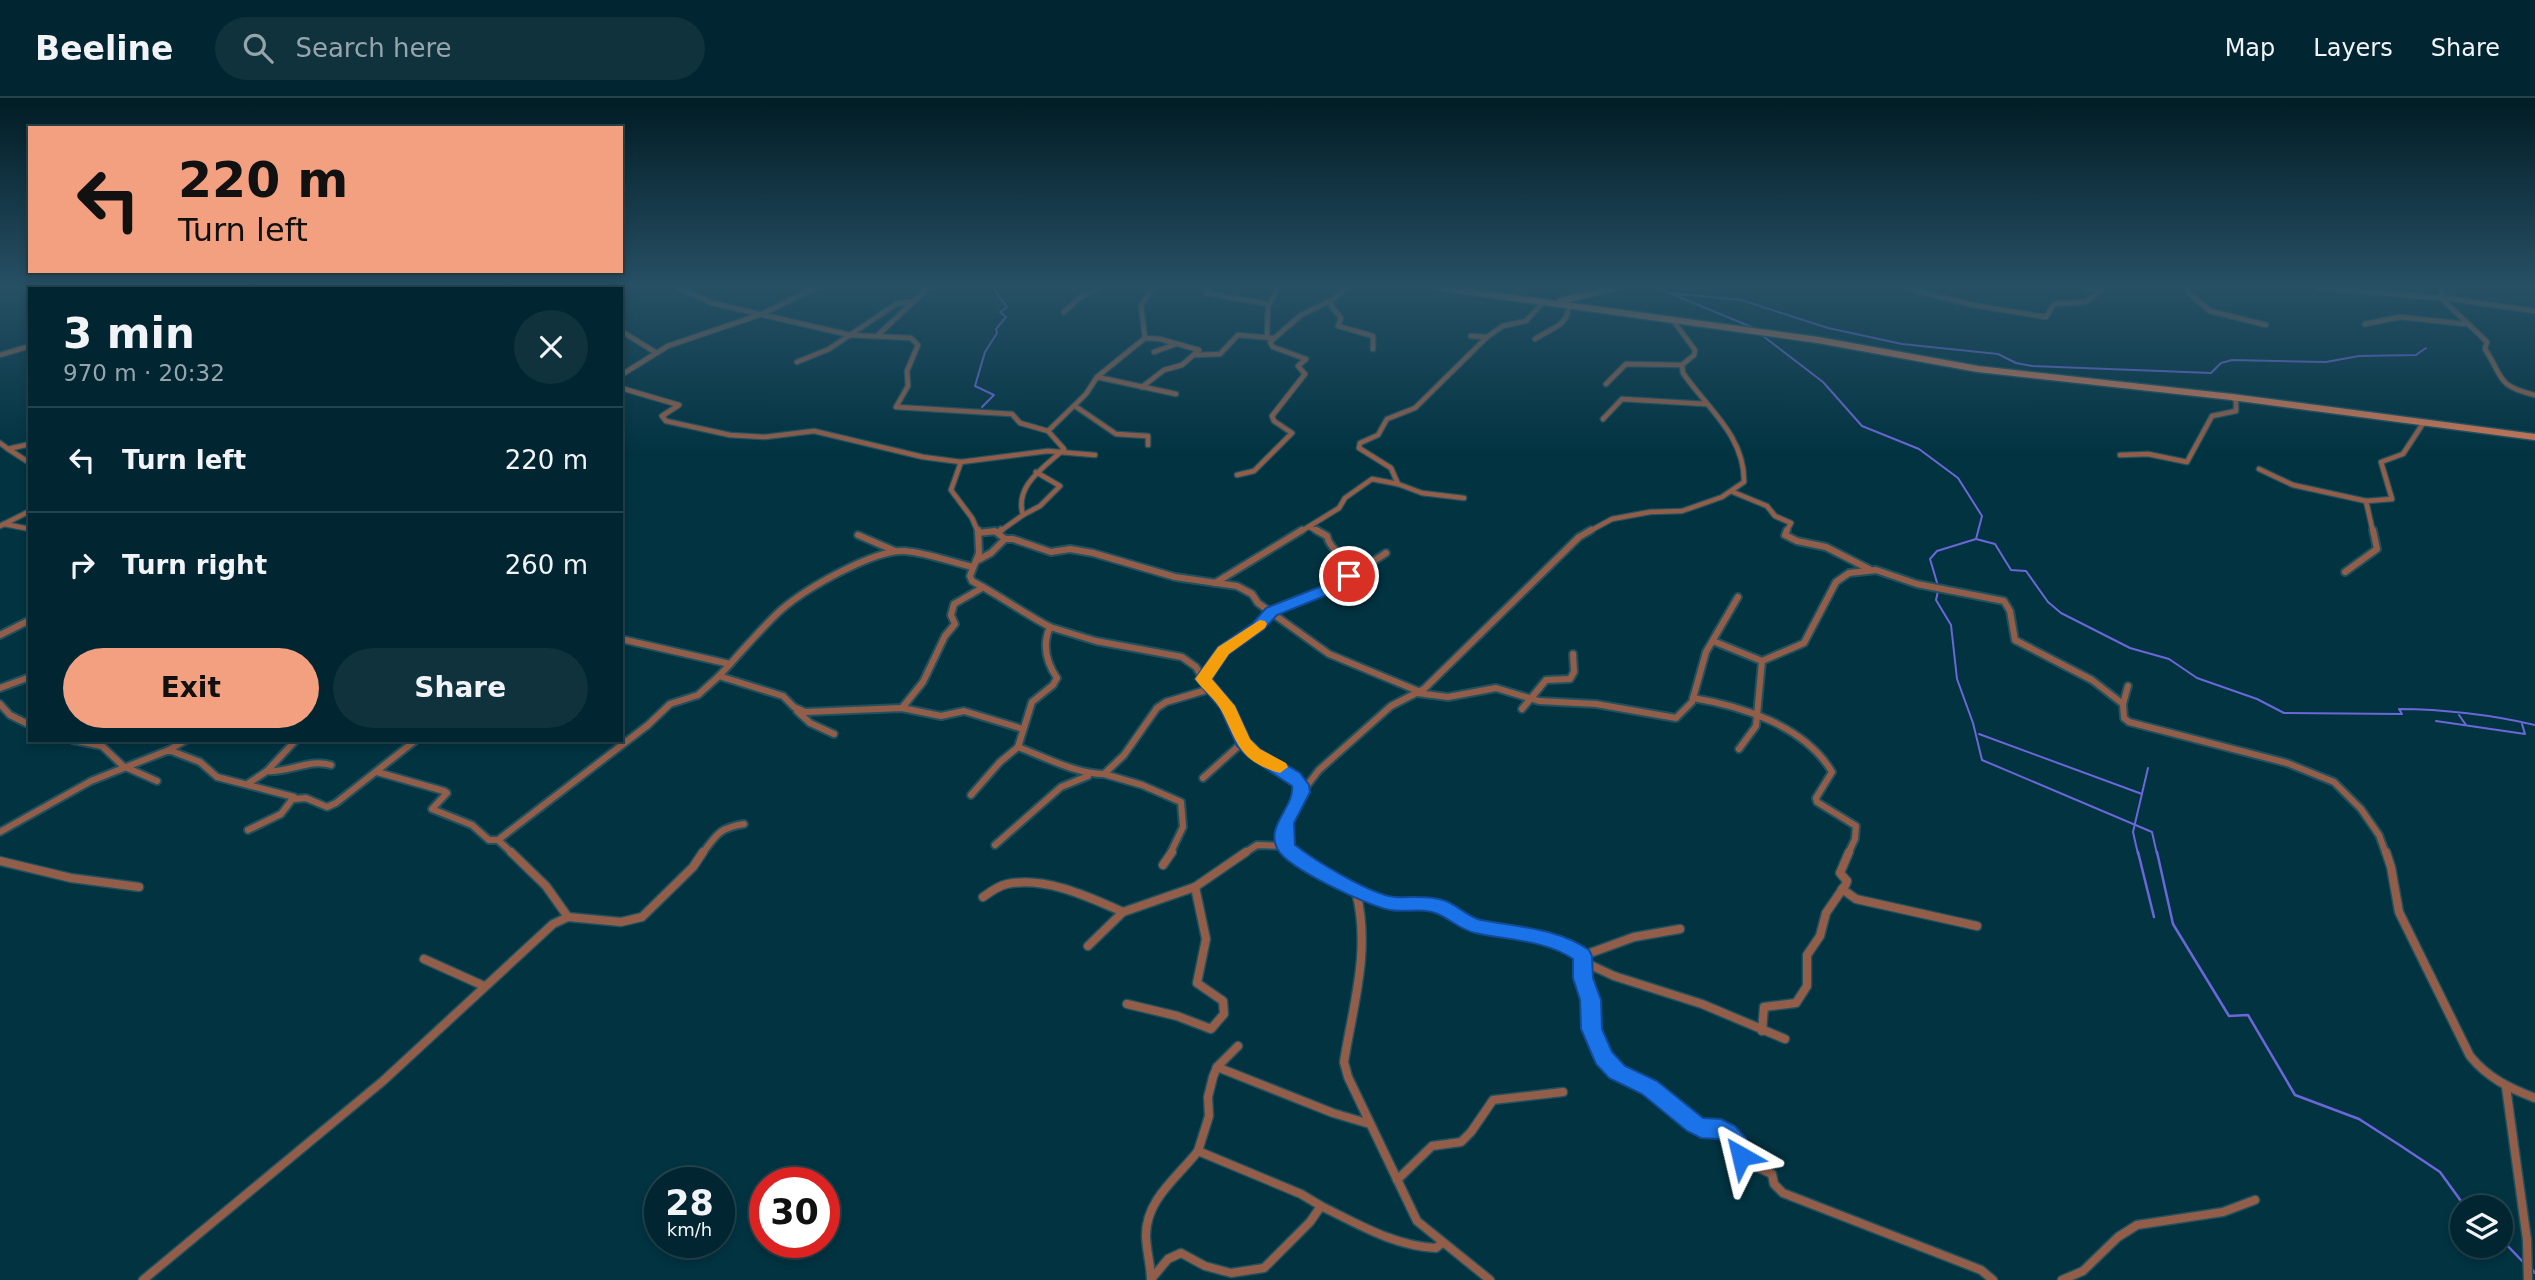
<!DOCTYPE html>
<meta charset="utf-8">
<style>
:root{--surface:#012631;--page:#0f323d;--text:#f1f3f6;--muted:#96a5ab;--line:#23434d;--accent:#f2a080}
body{margin:0;font-family:"DejaVu Sans",sans-serif;background:var(--page);color:var(--text);height:100vh;display:flex;flex-direction:column;font-size:26px;white-space:nowrap}
*{box-sizing:border-box;margin:0}
p{font-size:23px;color:var(--muted)}
.icon{flex:none;width:38px;height:38px;fill:none;stroke:currentColor;stroke-width:2;stroke-linecap:round;stroke-linejoin:round}
.map{position:relative;flex:1;overflow:hidden}
.panel{position:absolute;left:28px;top:189px;width:595px;height:455px;display:flex;flex-direction:column;background:var(--surface);border-radius:0px;box-shadow:0 4px 10px #0003,0 0 0 2px var(--line)}
.panel>*{flex:none}
.guide{position:absolute;left:28px;top:28px;width:595px;height:147px;border-radius:0px;box-shadow:0 4px 10px #0003,0 0 0 2px var(--line);background:#f2a080;color:#111;overflow:hidden}
.fabs{position:absolute;left:2450px;top:1097px;display:grid;gap:14px}
.fabs a{display:grid;place-items:center;width:63px;height:63px;border-radius:50%;background:var(--surface);box-shadow:0 4px 10px #0003,0 0 0 2px var(--line);font-size:35px}
.speed{position:absolute;left:644px;top:1069px;display:flex;gap:14px;font-size:35px;font-weight:700;text-align:center}
.speed>*{display:grid;place-content:center;width:91px;height:91px;border-radius:50%;background:var(--surface);box-shadow:0 4px 10px #0003,0 0 0 2px var(--line);line-height:1}
.speed small{font-size:18px;font-weight:400}
.speed .limit{border:10px solid #d22;background:#fff;color:#111}
.pin{position:absolute;display:grid;place-items:center;width:60px;height:60px;color:#fff;margin:-30px;border:4px solid #fff;border-radius:50%;box-shadow:0 2px 7px #0007}
.me{position:absolute;width:77px;margin:-38px;rotate:323deg;stroke-linejoin:round;filter:drop-shadow(0 0 5px #0008)}
.turn{display:flex;align-items:center;gap:24px;height:147px;padding:0 35px;font-size:32px}
.turn .icon{width:91px;height:91px;stroke-width:2.5}
.turn b{display:block;font-size:49px;line-height:60px}
.round{display:grid;place-items:center;flex:none;width:74px;height:74px;border-radius:37px;background:var(--page)}
.head{display:flex;align-items:center;justify-content:space-between;height:119px;padding:0 35px}
h1{font-size:42px;font-weight:800;line-height:52px}
.button{display:flex;gap:14px;margin-top:auto;padding:14px 35px}
.button a{flex:1;height:80px;border-radius:42px;background:var(--accent);color:#111;font-size:28px;font-weight:800;line-height:80px;text-align:center}
.button a+a{background:var(--page);color:var(--text)}
ul{padding:0;list-style:none}
li{display:flex;align-items:center;gap:21px;height:105px;padding:0 35px;border-top:2px solid var(--line)}
li div{flex:1}
li b{display:block;font-size:26px}
li em{font-style:normal}
header{display:flex;align-items:center;gap:42px;box-sizing:border-box;height:98px;padding:0 35px;background:var(--surface);border-bottom:2px solid var(--line)}
header strong{font-size:33px}
nav{display:flex;gap:38px;margin-inline-start:auto;font-size:24px}
.search{width:490px;height:63px;background:var(--page);display:flex;align-items:center;gap:18px;box-sizing:border-box;padding:0 24px;border-radius:38px;color:var(--muted);font-size:26px}
.map>svg:first-child{display:block}
.lines{fill:none;stroke-linecap:round;stroke-linejoin:round}
.stream-far1{stroke:#6c67d9;stroke-width:2}
.stream{stroke:#6c67d9;stroke-width:2.5}
.street-far2-casing{stroke:#21505e;stroke-width:7}
.street-far1-casing{stroke:#21505e;stroke-width:10}
.street-casing{stroke:#21505e;stroke-width:11}
.secondary-casing{stroke:#21505e;stroke-width:9}
.street-far2{stroke:#925e49;stroke-width:4.5}
.street-far1{stroke:#925e49;stroke-width:6}
.street{stroke:#925e49;stroke-width:8}
.secondary{stroke:#cb7756;stroke-width:6}
.route{fill:#1a73e8;stroke:#114b97;stroke-width:2}
.slow{fill:#f59e0b}
</style>
<header>
<strong>Beeline</strong>
<div class="search"><svg class="icon" aria-label="search" viewBox="0 0 24 24"><circle cx="10" cy="10" r="6"/><path d="M15 15l6 6"/></svg>Search here</div>
<nav><a>Map</a><a>Layers</a><a>Share</a></nav>
</header>
<div class="map">
<svg width="2535" height="1182" viewBox="0 0 2535 1182">
<rect width="100%" height="100%" fill="#013341"/>
<g class="lines">
<g class="stream-far1">
<path d="M1656,190L1669,195L1741,202L1828,230L1902,246L1998,256L2016,265L2032,268L2211,275L2221,265L2232,262L2326,264L2359,258L2416,257L2426,250"/>
<path d="M1672,196L1754,230"/>
<path d="M1763,238L1823,284L1862,328L1919,351L1958,380L1982,418L1976,441L1995,446L2011,472L2026,473L2048,504L2061,515L2130,550L2169,561L2197,580L2257,601L2284,615L2402,616L2399,611C2442,611 2493,617 2535,627"/>
<path d="M982,309L994,297L975,288L985,254L997,235L996,231L1006,219L1000,214L1007,209L993,190"/>
<path d="M1938,488L1930,461L1937,453L1976,441"/>
<path d="M1938,493L1936,502L1951,527L1957,581L1973,625L1982,662L2152,734L2157,756"/>
<path d="M2459,617L2466,627"/>
<path d="M2436,623L2525,636L2522,626"/>
<path d="M1979,636L2142,696"/>
<path d="M2138,756L2133,734L2148,670"/>
</g>
<g class="stream">
<path d="M2138,754L2154,819"/>
<path d="M2157,754L2173,826L2229,918L2248,917L2295,997L2359,1021L2401,1048L2440,1074L2466,1110"/>
<path d="M2501,1141L2526,1167"/>
<path d="M2531,1170L2535,1175"/>
</g>
<g class="street-far2-casing">
<g id="street-far2">
<path d="M679,190L712,205L850,237L896,206L915,203"/>
<path d="M1210,190L1205,195L1269,206"/>
<path d="M1347,190L1332,202L1331,208L1341,220L1338,228L1373,238V251"/>
<path d="M1906,190L1973,207L2046,219L2054,206L2086,204L2104,190"/>
<path d="M2088,190L2101,192"/>
<path d="M2190,190L2188,194L2210,213L2266,227"/>
<path d="M2319,190L2452,201L2535,213"/>
<path d="M2441,190L2442,201L2487,244L2485,251C2504,280 2496,288 2535,297"/>
<path d="M1064,214L1079,200L1100,190"/>
<path d="M2365,226L2400,219L2465,226"/>
<path d="M621,233L655,254"/>
<path d="M879,236L928,190"/>
<path d="M1267,238L1268,209L1276,193"/>
<path d="M1471,238L1487,239"/>
<path d="M1535,241C1549,231 1570,228 1568,207"/>
<path d="M1154,254L1176,246"/>
<path d="M0,257L30,248"/>
<path d="M1195,257L1220,256L1238,237L1273,240"/>
<path d="M797,264L829,251L850,237L911,240L918,247L907,273L908,288L896,309L1012,316L1020,325L1048,333"/>
<path d="M621,277L668,248L762,216L815,190"/>
<path d="M1097,279L1176,296"/>
<path d="M1606,286L1626,266L1682,267"/>
<path d="M1142,289L1164,272L1182,267L1199,252L1160,241L1145,240"/>
<path d="M621,290L679,307L662,318L666,323L730,337L765,339L814,333L923,359L961,364L1048,353L1095,357"/>
<path d="M1075,308L1116,336L1148,338V347"/>
<path d="M1603,321L1622,301L1706,306"/>
<path d="M0,345L8,351L30,346"/>
<path d="M8,351L30,365"/>
<path d="M2120,357L2148,356L2187,364L2212,318L2236,313V303L2232,299"/>
<path d="M961,364L951,392L972,420L978,434"/>
<path d="M2259,371L2293,387L2366,403"/>
<path d="M1237,377L1254,373L1292,335L1274,323L1272,318L1305,276L1298,268L1306,261L1273,249L1270,244L1301,217L1332,202"/>
<path d="M1398,386L1391,370L1359,350L1360,345L1378,337L1387,321L1415,310L1487,239L1503,228L1526,223L1544,203"/>
<path d="M1733,394L1767,408L1775,418L1791,425L1786,434"/>
<path d="M1023,417L1040,408L1060,388L1036,374"/>
<path d="M4,426L30,431"/>
<path d="M0,428L30,413"/>
<path d="M1309,429L1319,434"/>
<path d="M985,434H996"/>
<path d="M999,434L1023,417C1014,387 1045,369 1064,351L1048,333L1086,296L1097,279L1145,240L1141,207L1153,190"/>
<path d="M1300,434L1339,410L1345,400L1372,381L1398,386L1422,395L1464,400"/>
<path d="M1588,434L1612,421L1650,414L1682,413L1722,399L1744,384C1745,338 1707,310 1683,275L1682,267L1694,257L1695,252L1672,221"/>
<path d="M2373,434L2366,403L2392,401L2381,364L2403,356L2424,324"/>
</g>
</g>
<g class="street-far1-casing">
<g id="street-far1">
<path d="M1787,432L1785,437L1797,443L1826,449L1869,471"/>
<path d="M999,434L1001,432"/>
<path d="M978,435L995,433L1005,441H1013L1051,454L1070,451L1093,455L1175,479L1237,488L1252,496L1258,505L1329,556L1418,593"/>
<path d="M858,437L895,453"/>
<path d="M976,463L991,455L1005,441"/>
<path d="M973,469C951,464 928,455 905,453C874,451 805,491 781,512C759,532 740,556 719,578L783,598L794,609L805,614L902,610L941,618L964,613L1023,631"/>
<path d="M1352,470H1363L1386,455"/>
<path d="M2345,474L2377,451L2373,432"/>
<path d="M1215,485L1302,432"/>
<path d="M1050,529L1096,543L1182,559L1196,569L1203,581"/>
<path d="M0,537L30,522"/>
<path d="M621,541L730,566"/>
<path d="M1713,543L1762,563"/>
<path d="M2128,588L2123,606L2124,620L2129,624L2287,665L2334,684L2361,711L2379,737L2386,756"/>
<path d="M0,590L30,579"/>
<path d="M1417,595L1448,599L1496,590L1539,603L1596,606L1676,620L1692,604L1706,554L1738,499"/>
<path d="M1693,600C1742,608 1805,628 1832,674L1816,700L1817,704L1856,728L1855,741L1848,756"/>
<path d="M0,606L10,617L30,627"/>
<path d="M902,610L923,584L945,538L955,526L951,517L954,506L982,490"/>
<path d="M1522,611L1546,582L1570,581L1574,574L1573,556"/>
<path d="M797,613L810,625L834,636"/>
<path d="M73,642L102,648L123,668L157,683"/>
<path d="M1018,649C1045,659 1076,676 1104,676L1124,657L1157,610L1166,604L1210,591"/>
<path d="M1739,651L1756,628L1762,563L1804,545L1836,484L1849,475L1876,472L1917,486L2004,503L2010,513L2015,542L2092,582L2123,606"/>
<path d="M169,652L186,642"/>
<path d="M267,673C289,675 310,660 331,667"/>
<path d="M377,674L444,693L447,695L432,711L472,727L489,742H498"/>
<path d="M1104,676L1142,687L1181,704L1183,729L1170,756"/>
<path d="M1203,680L1243,644"/>
<path d="M249,685L267,673L296,642"/>
<path d="M1302,694L1294,679L1254,655L1243,644L1227,608L1203,581L1223,552L1258,528L1272,514L1335,488L1349,478L1352,470C1345,458 1329,451 1327,438L1316,432"/>
<path d="M971,697L1000,664L1018,649L1032,604L1053,587L1057,580C1046,564 1042,547 1050,529C1023,515 999,497 972,483L970,478L979,455L978,432"/>
<path d="M295,701L306,700L327,709L336,705L416,642"/>
<path d="M0,734L91,683L169,652L200,664L217,679L294,699L281,716L248,732"/>
<path d="M995,747L1061,689L1088,678"/>
<path d="M513,756L498,742L648,627L670,606L698,597L719,578"/>
<path d="M702,756C717,736 719,730 744,726"/>
<path d="M1243,756L1257,747L1282,748L1284,744"/>
<path d="M1294,756L1286,750L1285,725L1302,694L1319,672L1391,608L1424,591L1579,439L1591,432"/>
</g>
</g>
<g class="street-casing">
<g id="street">
<path d="M511,754L546,788L568,819"/>
<path d="M1291,754L1356,794C1371,852 1353,907 1344,964L1348,979L1417,1123L1490,1182"/>
<path d="M2386,754L2391,769L2399,814L2470,958C2488,980 2509,990 2535,1000"/>
<path d="M0,763L71,780L139,789"/>
<path d="M1163,767L1172,754"/>
<path d="M1842,791L1856,801L1977,828"/>
<path d="M1357,794L1394,806L1413,804L1440,808L1472,827L1555,843L1582,858L1583,880L1591,902L1592,931L1604,959L1617,974L1649,990L1695,1027L1720,1031L1728,1035L1746,1064L1772,1076L1774,1086L1783,1095L1981,1172L1993,1182"/>
<path d="M983,799C990,794 998,788 1007,786C1045,778 1089,799 1123,814"/>
<path d="M1088,848L1123,814L1195,789L1246,754"/>
<path d="M1582,858L1634,839L1680,831"/>
<path d="M424,861L484,888"/>
<path d="M1584,864L1614,878L1702,906L1785,941"/>
<path d="M1127,906L1177,918L1211,931L1224,916L1223,903L1197,885L1206,841L1195,789"/>
<path d="M1762,933L1764,909L1796,905L1807,888V857L1820,838L1826,815L1846,786L1847,783L1840,775L1849,754"/>
<path d="M1238,948L1217,969L1213,979L1208,999L1209,1018L1198,1053L1301,1096L1321,1108"/>
<path d="M1217,969L1333,1015L1370,1026"/>
<path d="M2506,989L2527,1142L2528,1182"/>
<path d="M1397,1082L1432,1048L1461,1044L1471,1034L1493,1002L1563,994"/>
<path d="M1152,1180L1168,1161L1181,1155L1205,1168L1231,1175L1264,1170L1310,1124L1321,1108C1358,1126 1394,1148 1436,1150L1442,1145"/>
<path d="M143,1182L383,983L553,826L568,819L621,824L642,819L693,769L703,754"/>
<path d="M1151,1182C1151,1167 1146,1152 1146,1137C1146,1101 1178,1079 1198,1053"/>
<path d="M2062,1182L2083,1173L2118,1139L2137,1127L2223,1114L2255,1102"/>
</g>
</g>
<g class="secondary-casing">
<g id="secondary">
<path d="M1442,190L1818,242L1978,271L2232,299L2535,339"/>
<path d="M1560,203L1614,190"/>
</g>
</g>
<use href="#street-far2" class="street-far2"/>
<use href="#street-far1" class="street-far1"/>
<use href="#street" class="street"/>
<use href="#secondary" class="secondary"/>
</g>
<linearGradient id="sky" x2="0" y2="1"><stop stop-color="#011c24"/><stop offset="0.53" stop-color="#275065"/><stop offset="1" stop-color="#275065" stop-opacity="0"/></linearGradient>
<rect width="2535" height="356" fill="url(#sky)"/>
<path class="route" d="M1349,473L1354,475L1357,478L1354,481L1332,495L1277,517L1263,532L1229,556L1212,581L1235,608L1250,641L1260,651L1300,675L1309,687L1310,694L1294,725L1295,747C1314,762 1371,797 1395,799C1411,800 1427,797 1443,802C1457,806 1467,819 1481,822C1518,829 1557,830 1589,852L1592,858L1593,880L1601,902L1602,931L1612,954L1625,968L1657,983L1703,1020L1721,1021L1735,1028L1746,1040L1752,1058L1749,1065L1741,1067L1733,1065L1728,1052L1719,1041L1701,1040L1687,1033L1642,996L1609,980L1596,966L1581,931L1580,902L1573,880V861C1545,842 1507,842 1475,835C1461,832 1451,822 1438,816C1423,809 1406,815 1390,812C1368,808 1289,771 1278,752C1264,728 1295,709 1292,688L1248,659L1237,648L1220,610L1195,581L1218,549L1253,525L1266,510L1322,488Z"/>
<path class="slow" d="M1260,522L1265,523L1267,526L1265,530L1229,556L1212,581L1235,608L1250,641L1260,651L1286,665L1288,669L1280,675C1238,663 1238,644 1221,612C1215,601 1203,592 1195,581L1218,549Z"/>
</svg>
<div class="fabs">
<a><svg class="icon" aria-label="layers" viewBox="0 0 24 24"><path d="M12 4l9 5-9 5-9-5zM3 14l9 5 9-5"/></svg></a>
</div>
<div class="speed"><div>28<small>km/h</small></div><div class="limit">30</div></div>
<div class="pin" style="left:1349px;top:478px;background:#d93025"><svg class="icon" aria-label="arrive" viewBox="0 0 24 24"><path d="M6 21V4h12l-3 4 3 4H6"/></svg></div>
<svg class="me" style="left:1741px;top:1058px" viewBox="-20 -20 40 40"><path d="M0-17L14 15 0 8-14 15z" fill="#1a73e8" stroke="#fff" stroke-width="4"/></svg>
<div class="guide">
<div class="turn"><svg class="icon" aria-label="left" viewBox="0 0 24 24"><path d="M17 20v-9H6M10 6l-5 5 5 5"/></svg><div><b>220 m</b>Turn left</div></div>
</div>
<section class="panel">
<div class="head"><div><h1>3 min</h1><p>970 m · 20:32</p></div><a class="round"><svg class="icon" aria-label="close" viewBox="0 0 24 24"><path d="M6 6l12 12M18 6L6 18"/></svg></a></div>
<ul>
<li><svg class="icon" aria-label="left" viewBox="0 0 24 24"><path d="M17 20v-9H6M10 6l-5 5 5 5"/></svg><div><b>Turn left</b></div><em>220 m</em></li>
<li><svg class="icon" aria-label="right" viewBox="0 0 24 24"><path d="M7 20v-9h11M14 6l5 5-5 5"/></svg><div><b>Turn right</b></div><em>260 m</em></li>
</ul>
<div class="button"><a>Exit</a><a>Share</a></div>
</section>
</div>
